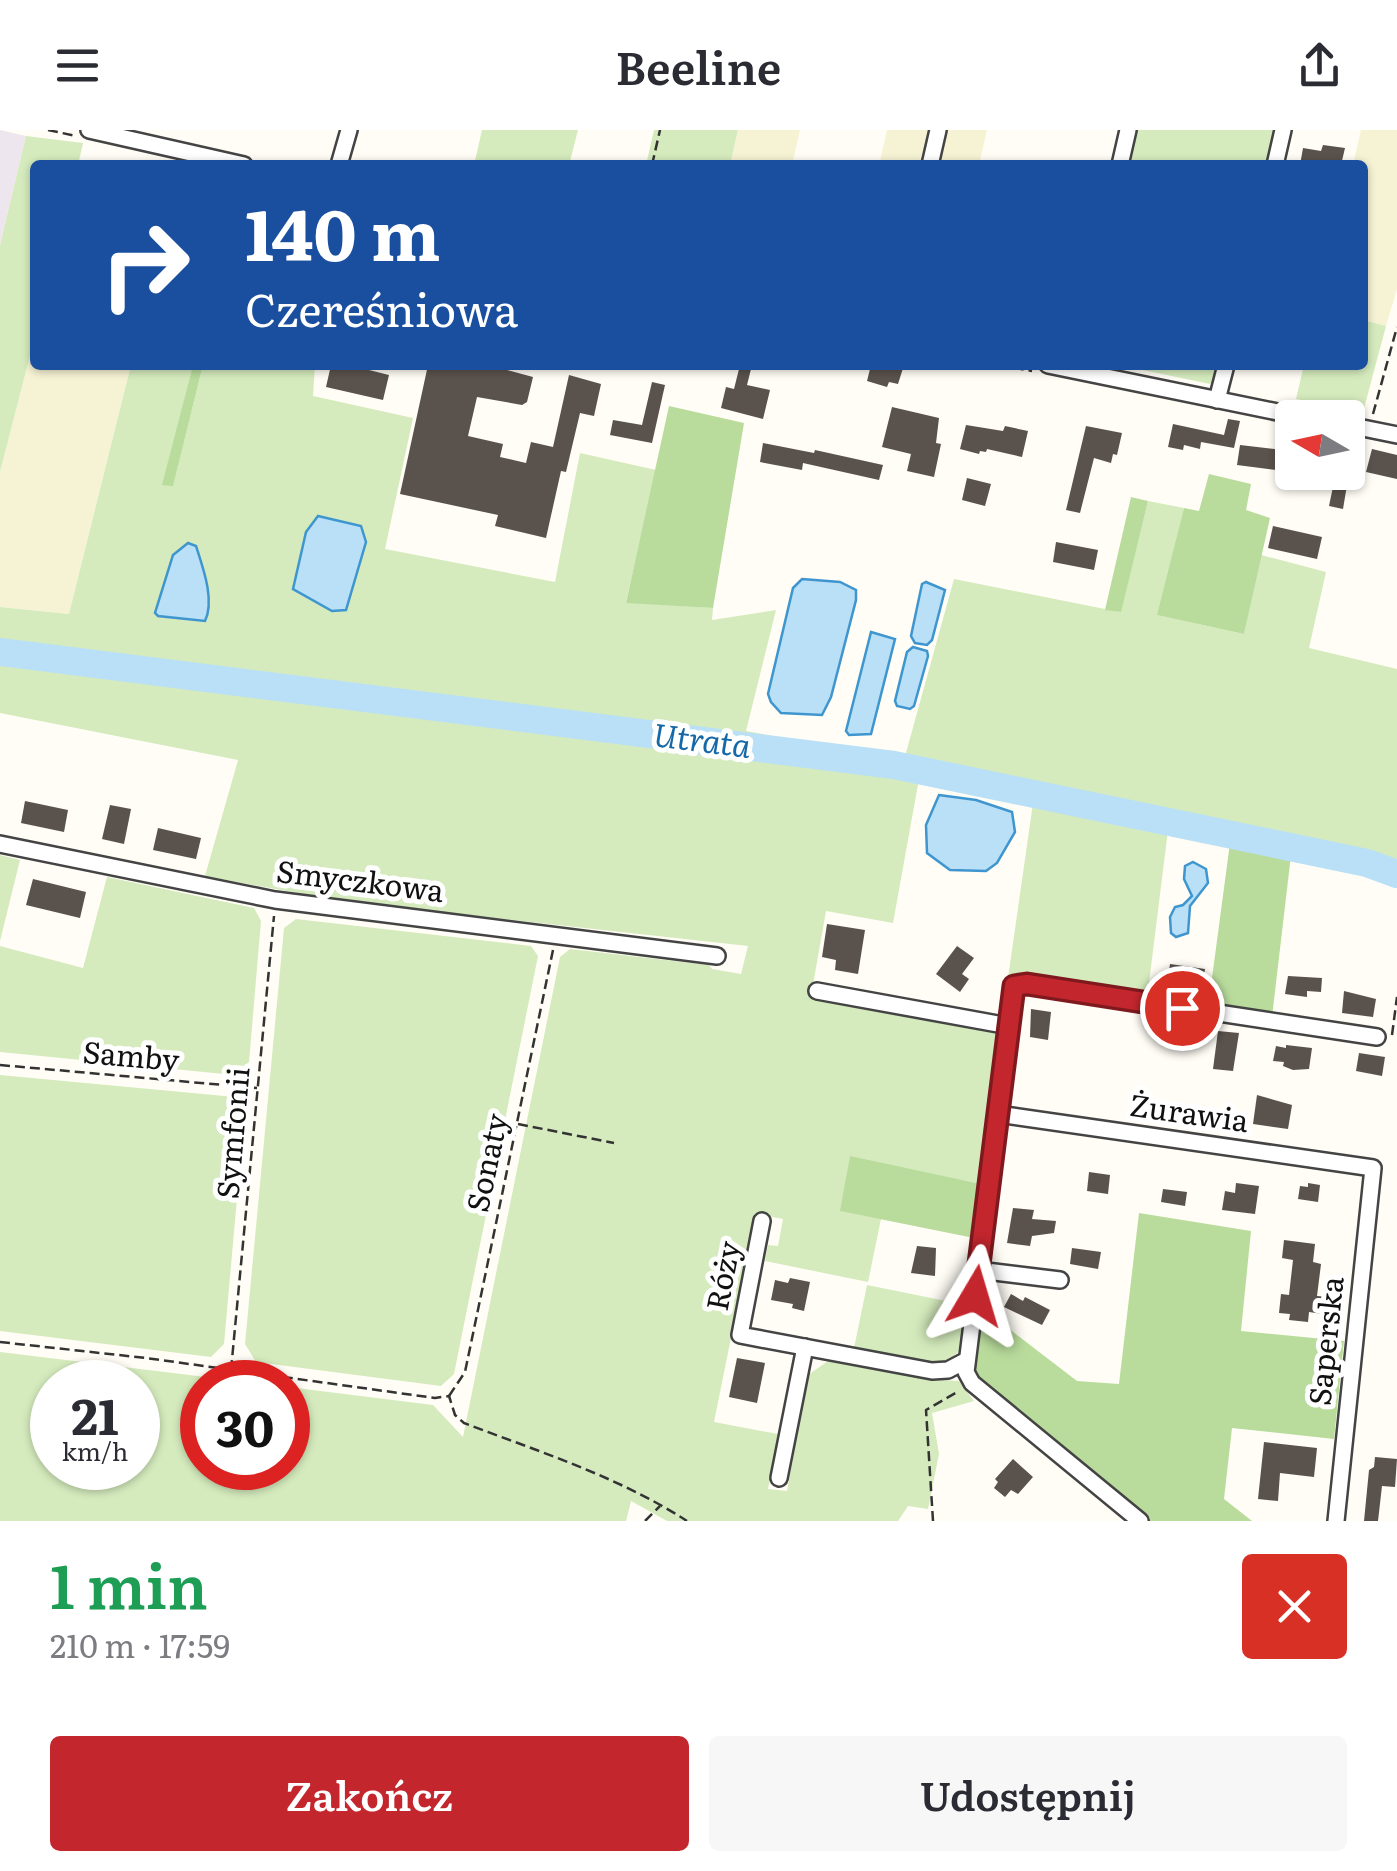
<!DOCTYPE html>
<html lang="pl">
<meta charset="utf-8">
<style>
:root{--surface:#fff;--page:#f7f7f7;--text:#2b2b33;--muted:#7c7c81;--accent:#c4262e}
body{margin:0;font-family:Literata,serif;background:var(--page);color:var(--text);height:100vh;display:flex;flex-direction:column;font-size:38px;white-space:nowrap}
*{box-sizing:border-box;margin:0}
p{font-size:32px;color:var(--muted)}
.icon{flex:none;width:55px;height:55px;fill:none;stroke:currentColor;stroke-width:2;stroke-linecap:round;stroke-linejoin:round}
.map{position:relative;height:1391px;overflow:hidden}
.drawer{display:flex;flex-direction:column;background:var(--surface);flex:1}
.drawer>*{flex:none}
.banner{position:absolute;left:30px;top:30px;width:1338px;height:210px;border-radius:10px;box-shadow:0 2px 8px #0004;background:#1a4fa0;color:#fff;overflow:hidden}
.needle{width:65px;rotate:279deg}
.controls{position:absolute;left:1275px;top:270px;display:grid;gap:20px}
.controls a{display:grid;place-items:center;width:90px;height:90px;border-radius:10px;background:var(--surface);box-shadow:0 2px 8px #0004;font-size:50px}
.speed{position:absolute;left:30px;top:1230px;display:flex;gap:20px;font-size:50px;font-weight:700;text-align:center}
.speed>*{display:grid;place-content:center;width:130px;height:130px;border-radius:50%;background:var(--surface);box-shadow:0 2px 8px #0004;line-height:1}
.speed small{font-size:25px;font-weight:400}
.speed .limit{border:15px solid #d22;background:#fff;color:#111}
.pin{position:absolute;display:grid;place-items:center;width:85px;height:85px;color:#fff;margin:-42px;border:5px solid #fff;border-radius:50%;box-shadow:0 2px 10px #0007}
.me{position:absolute;width:110px;margin:-55px;rotate:7deg;stroke-linejoin:round;filter:drop-shadow(0 0 8px #0008)}
.turn{display:flex;align-items:center;gap:35px;height:210px;padding:0 50px;font-size:45px}
.turn .icon{width:130px;height:130px;stroke-width:2.5}
.turn b{display:block;font-size:70px;line-height:85px}
.round{display:grid;place-items:center;flex:none;width:105px;height:105px;border-radius:10px;background:var(--page)}
.headline{display:flex;align-items:center;justify-content:space-between;height:170px;padding:0 50px}
h1{font-size:60px;font-weight:600;line-height:75px;color:#1e9e55}
.button{display:flex;gap:20px;margin-top:auto;padding:20px 50px}
.button a{flex:1;height:115px;border-radius:10px;background:var(--accent);color:#fff;font-size:40px;font-weight:600;line-height:115px;text-align:center}
.button a+a{background:var(--page);color:var(--text)}
header{display:flex;justify-content:space-between;align-items:center;height:130px;padding:0 50px;background:var(--surface);font-size:45px;font-weight:600}
.map>svg:first-child{display:block}
.industrial{fill:#eee6ef}
.farmland{fill:#f6f3d4}
.green{fill:#d5ebbd;fill-rule:evenodd}
.forest{fill:#b9dc9c}
.water{fill:#b9e0f7;stroke:#3f96cf;stroke-width:2.5}
.lines{fill:none;stroke-linecap:round;stroke-linejoin:round}
.river{stroke:#b9e0f7;stroke-width:28}
.building{fill:#5a524d}
.minor-casing{stroke:#444;stroke-width:20}
.path{stroke:#333;stroke-width:2.5;stroke-dasharray:10 5;stroke-linecap:butt}
.minor{stroke:#fff;stroke-width:15}
.route-casing{stroke:#7f191e;stroke-width:25}
.route{stroke:#c4262e;stroke-width:18}
.labels{text-anchor:middle;stroke-width:10;stroke-linejoin:round;paint-order:stroke}
.street-label{font-size:30px;fill:#111;stroke:#fff}
.water-label{font-size:32px;font-style:italic;fill:#1768a6;stroke:#fff}
</style>
<header><svg class="icon" aria-label="menu" viewBox="0 0 24 24"><path d="M4 6h16M4 12h16M4 18h16"/></svg>Beeline<svg class="icon" aria-label="share" viewBox="0 0 24 24"><path d="M12 15V3M7 8l5-5 5 5M5 13v7h14v-7"/></svg></header>
<div class="map">
<svg width="1397" height="1391" viewBox="0 0 1397 1391">
<rect width="100%" height="100%" fill="#fffdf5"/>
<path class="industrial" d="M0,0L26,6L0,115Z"/>
<g class="farmland">
<path d="M738,0H800L792,35H730Z"/>
<path d="M887,0H929L920,35H879Z"/>
<path d="M947,0H987L979,35H938Z"/>
<path d="M1361,0H1397V159L1386,196L1363,190L1362,35H1353Z"/>
<path d="M35,206V235H131L69,484L0,477V342Z"/>
</g>
<g class="green">
<path d="M482,0H578L569,35H474Z"/>
<path d="M654,0H738L730,35H646Z"/>
<path d="M1137,0H1276L1268,35H1128Z"/>
<path d="M26,6L83,13L78,35H35V206L0,342V115Z"/>
<path d="M1363,190L1386,196L1363,282L1296,269L1304,235H1362Z"/>
<path d="M131,235H193L163,355H173L203,235H315L313,266L413,288L385,419L555,452L580,323L656,340L626,472L713,478L712,490L776,480L746,601L904,630L954,449L1120,482L1148,371L1184,378L1158,485L1244,504L1261,425L1326,442L1309,518L1397,539V750L1168,700L1147,869L1008,848L1033,673L919,649L893,793L826,781L811,866L1000,901L981,1054L850,1027L841,1081L881,1089L868,1152L765,1131L768,1115L778,1116L783,1089L756,1084L714,1292L778,1304L768,1359L787,1361L808,1245L828,1231L926,1249L959,1251L974,1271L932,1283L939,1324L928,1379L908,1376L898,1391H667L631,1371L626,1391H0V1222L247,1252H202V1338H288V1257L433,1275L463,1307L560,827L570,819L709,835L712,839L741,844L748,816L341,771L205,746L238,630L0,583V477L69,484ZM52,1252H138V1338H52Z"/>
<path d="M1119,235H1220L1217,247L1210,254Z"/>
<path d="M0,725L20,730L0,811Z"/>
<path d="M107,747L254,778L261,791L249,932L234,945L0,922V816L83,838Z"/>
<path d="M296,789L531,816L538,826L454,1244L441,1256L256,1232L245,1214L284,798Z"/>
<path d="M0,945L235,967L245,979L224,1214L211,1227L0,1201Z"/>
<path d="M867,1155L966,1175L961,1220L943,1234L854,1218Z"/>
</g>
<g class="forest">
<path d="M193,235H203L173,356L162,355Z"/>
<path d="M669,276L744,293L713,478L626,473Z"/>
<path d="M1209,344L1251,354L1246,380L1270,388L1244,504L1157,485L1184,378L1199,381Z"/>
<path d="M1131,367L1148,371L1121,482L1105,480Z"/>
<path d="M1230,713L1291,725L1272,887L1208,878Z"/>
<path d="M850,1026L981,1054L974,1108L840,1081Z"/>
<path d="M1139,1083L1251,1101L1241,1201L1344,1211L1334,1309L1232,1298L1224,1369L1252,1391H1150L973,1243L982,1178L1077,1251L1119,1254Z"/>
</g>
<g class="water">
<path d="M318,386L361,396L366,412L346,480L332,481L293,459L306,402Z"/>
<path d="M188,413L196,416C203,438 215,470 205,491L158,486L155,483L173,425Z"/>
<path d="M802,449L840,452L856,460V470L831,567L822,585L781,583L771,572L768,564L793,458Z"/>
<path d="M926,452L945,460L932,510L927,515L915,513L911,506L922,454Z"/>
<path d="M871,502L895,509L871,604L849,605L846,601Z"/>
<path d="M913,517L927,521L928,526L914,576L910,579L897,576L895,571L907,522Z"/>
<path d="M939,665L976,670L1012,682L1015,702L997,733L986,741L950,740L927,723L926,695Z"/>
<path d="M1193,732L1206,739L1208,753L1190,776L1188,803L1176,807L1171,803L1170,787L1175,777L1183,775L1192,766L1184,749L1185,736Z"/>
</g>
<g class="lines">
<path class="river" d="M0,522L894,635L1367,733L1397,744"/>
</g>
<g class="building">
<path d="M1323,15L1345,18L1341,35H1300L1303,18L1321,21Z"/>
<path d="M331,235H349L389,245L383,270L326,257Z"/>
<path d="M428,235H504L503,239L533,247L527,272L522,275L477,267L468,306L503,314L500,327L526,333L531,312L553,317L569,245L601,254L594,286L580,283L566,342L561,341L546,408L495,396L498,385L400,364Z"/>
<path d="M740,235H752L747,255L770,260L763,289L721,278L726,257L734,259Z"/>
<path d="M871,235H904L898,254L889,252L887,257L867,251Z"/>
<path d="M652,252L665,255L652,313L610,305L613,290L642,295Z"/>
<path d="M892,277L939,288L936,313L941,314L934,347L907,341L911,324L882,317Z"/>
<path d="M1228,289L1240,291L1234,318L1201,312L1200,319L1184,315L1183,320L1168,317L1173,294L1224,305Z"/>
<path d="M966,295L1003,301L1005,296L1028,301L1022,327L987,319L986,322L980,321L979,324L960,319Z"/>
<path d="M1086,296L1122,303L1117,325L1113,324L1111,333L1094,328L1080,383L1066,380Z"/>
<path d="M763,313L814,323L815,320L883,335L879,350L803,333L802,340L760,332Z"/>
<path d="M1240,315L1292,321V342L1237,335Z"/>
<path d="M1372,319L1397,325V349L1366,342Z"/>
<path d="M967,348L991,354L985,376L962,370Z"/>
<path d="M1334,352L1347,355L1343,379L1329,376Z"/>
<path d="M1273,396L1322,407L1317,429L1268,418Z"/>
<path d="M1056,412L1098,420L1094,440L1053,432Z"/>
<path d="M25,671L68,680L64,702L21,693Z"/>
<path d="M110,675L131,679L124,714L102,709Z"/>
<path d="M158,698L201,708L196,729L153,720Z"/>
<path d="M33,749L86,762L80,788L26,775Z"/>
<path d="M827,794L865,800L858,844L835,840L836,830L822,827Z"/>
<path d="M957,816L974,828L962,844L969,849L960,862L936,844Z"/>
<path d="M1170,834L1205,839L1202,859L1167,855Z"/>
<path d="M1288,846L1322,848L1321,862L1307,861V867L1285,864Z"/>
<path d="M1344,861L1376,869L1373,887L1342,883Z"/>
<path d="M1031,879L1051,882L1048,910L1030,907Z"/>
<path d="M1218,901L1239,903L1233,941L1213,939Z"/>
<path d="M1286,915L1312,918L1309,939L1293,940L1283,936L1284,932L1273,931L1276,916L1286,918Z"/>
<path d="M1359,923L1385,927L1382,946L1356,941Z"/>
<path d="M1257,965L1292,975L1288,999L1253,994Z"/>
<path d="M1089,1042L1110,1045L1108,1064L1087,1061Z"/>
<path d="M1236,1053L1259,1056L1255,1084L1222,1080L1225,1061L1235,1063Z"/>
<path d="M1308,1053L1320,1055L1318,1072L1298,1069L1300,1056L1308,1057Z"/>
<path d="M1163,1059L1187,1062L1185,1076L1161,1072Z"/>
<path d="M1013,1078L1034,1080L1032,1089L1056,1091L1054,1103L1032,1106L1030,1116L1007,1113Z"/>
<path d="M1284,1110L1315,1114L1313,1132L1321,1134L1317,1166L1331,1167L1329,1185L1309,1182L1308,1192L1289,1190L1290,1184L1279,1183L1281,1164L1289,1165L1293,1130L1282,1128Z"/>
<path d="M917,1116L936,1118L935,1146L911,1143Z"/>
<path d="M1072,1118L1101,1122L1098,1139L1070,1134Z"/>
<path d="M790,1148L810,1152L804,1181L792,1178L793,1174L771,1170L775,1150L788,1153Z"/>
<path d="M1011,1164L1023,1171L1025,1167L1050,1180L1042,1195L1004,1177Z"/>
<path d="M737,1228L765,1233L757,1273L729,1267Z"/>
<path d="M1264,1312L1317,1318L1314,1347L1280,1343L1278,1371L1258,1369Z"/>
<path d="M1375,1327L1397,1329L1395,1357L1382,1356L1378,1391H1364L1369,1340L1374,1337Z"/>
<path d="M1013,1329L1033,1347L1018,1364L1011,1360L1005,1367L994,1358L998,1352L995,1349Z"/>
</g>
<g class="lines">
<g class="minor-casing">
<g id="minor">
<path d="M89,0L244,35"/>
<path d="M339,35L349,0"/>
<path d="M930,35L938,0"/>
<path d="M1120,35L1128,0"/>
<path d="M1275,35L1283,0"/>
<path d="M1048,235L1307,288"/>
<path d="M1217,270L1226,235"/>
<path d="M1348,295L1397,305"/>
<path d="M0,714L275,770L717,826"/>
<path d="M817,861L1009,896"/>
<path d="M998,984L1373,1038L1336,1391"/>
<path d="M762,1091L740,1205L932,1241L948,1240L967,1230"/>
<path d="M978,1140L1060,1150"/>
<path d="M779,1348L805,1217"/>
<path d="M1140,1391L972,1253L966,1242L1014,856L1027,854L1377,907"/>
</g>
</g>
<g class="path">
<path d="M48,0L76,6"/>
<path d="M652,35L660,0"/>
<path d="M999,235L1032,241"/>
<path d="M1373,284L1397,197"/>
<path d="M1392,905L1397,867"/>
<path d="M0,935L257,958"/>
<path d="M518,994L614,1013"/>
<path d="M0,1212L146,1228L435,1268L449,1266L455,1285L464,1293C540,1322 619,1347 687,1391"/>
<path d="M231,1240L274,786"/>
<path d="M449,1266L465,1242L553,820"/>
<path d="M645,1391L660,1376"/>
<path d="M933,1391L926,1280L959,1261"/>
</g>
<use href="#minor" class="minor"/>
</g>
<g class="lines">
<g class="route-casing">
<path id="route" d="M975,1166L1014,856L1027,854L1182,878"/>
</g>
<use href="#route" class="route"/>
</g>
<g class="labels">
<g class="street-label">
<text transform="translate(360 752) rotate(7)" y="10">Smyczkowa</text>
<text transform="translate(131 927) rotate(5)" y="10">Samby</text>
<text transform="translate(1189 984) rotate(8)" y="10">Żurawia</text>
<text transform="translate(234 1003) rotate(-85)" y="10">Symfonii</text>
<text transform="translate(488 1033) rotate(-78)" y="10">Sonaty</text>
<text transform="translate(724 1146) rotate(-79)" y="10">Róży</text>
<text transform="translate(1327 1211) rotate(-84)" y="10">Saperska</text>
</g>
<g class="water-label">
<text transform="translate(702 611) rotate(7)" y="11">Utrata</text>
</g>
</g>
</svg>
<div class="controls">
<a><svg class="needle" viewBox="-14 -14 28 28"><path d="M0-13l5 13h-10z" fill="#e53935"/><path d="M0 13l5-13h-10z" fill="#7c7c81"/></svg></a>
</div>
<div class="speed"><div>21<small>km/h</small></div><div class="limit">30</div></div>
<div class="pin" style="left:1182px;top:878px;background:#d93025"><svg class="icon" aria-label="arrive" viewBox="0 0 24 24"><path d="M6 21V4h12l-3 4 3 4H6"/></svg></div>
<svg class="me" style="left:975px;top:1166px" viewBox="-20 -20 40 40"><path d="M0-17L14 15 0 8-14 15z" fill="#c4262e" stroke="#fff" stroke-width="4"/></svg>
<div class="banner">
<div class="turn"><svg class="icon" aria-label="right" viewBox="0 0 24 24"><path d="M7 20v-9h11M14 6l5 5-5 5"/></svg><div><b>140 m</b>Czereśniowa</div></div>
</div>
</div>
<section class="drawer">
<div class="headline"><div><h1>1 min</h1><p>210 m · 17:59</p></div><a class="round" style="background:#d93025;color:#fff"><svg class="icon" aria-label="close" viewBox="0 0 24 24"><path d="M6 6l12 12M18 6L6 18"/></svg></a></div>
<div class="button"><a>Zakończ</a><a>Udostępnij</a></div>
</section>
